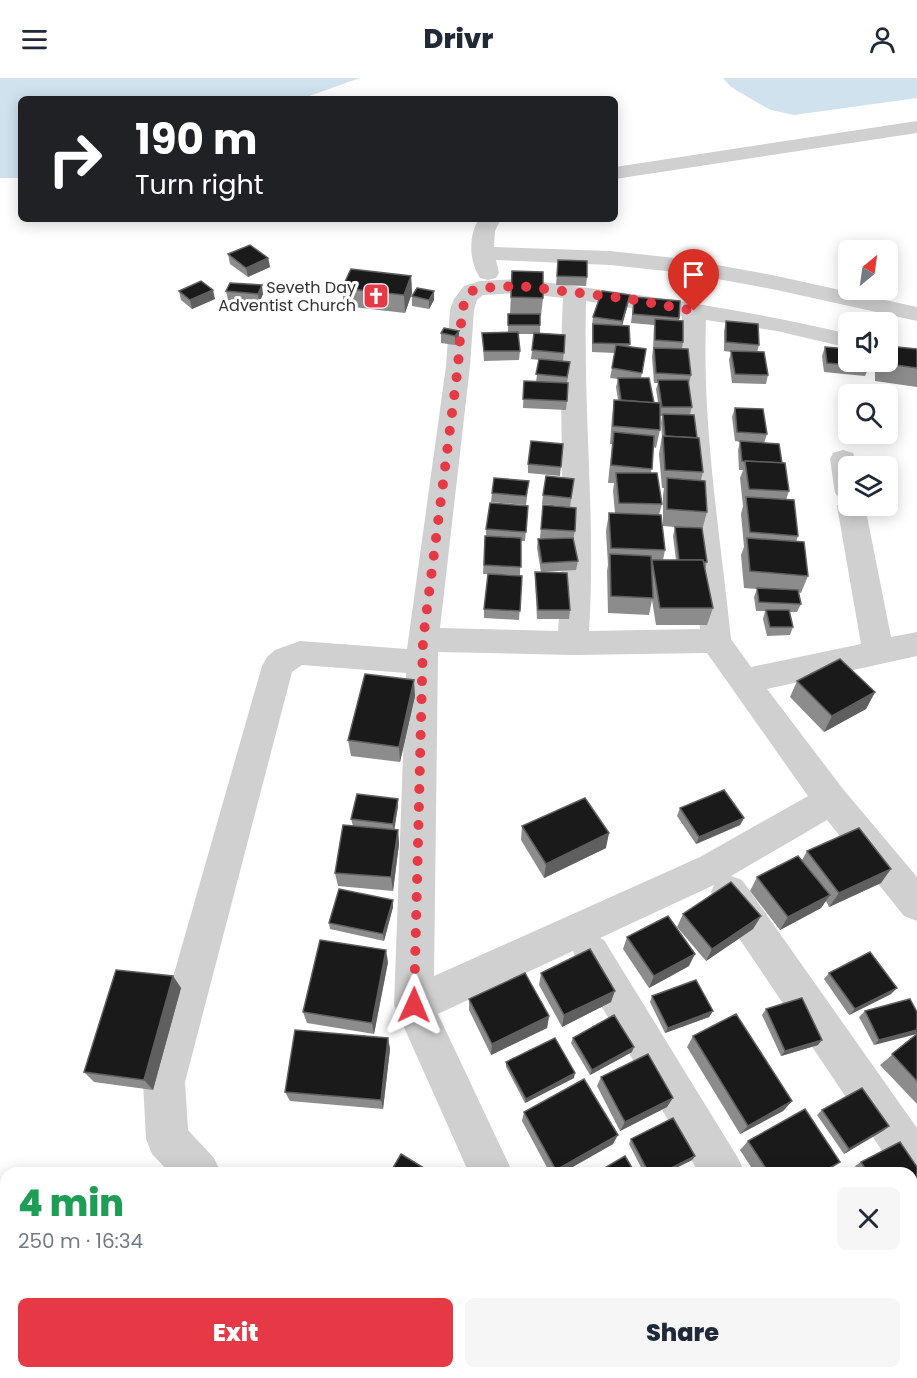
<!DOCTYPE html>
<meta charset="utf-8">
<style>
:root{--surface:#fff;--page:#f6f6f7;--text:#1f2937;--muted:#747a83;--accent:#e63946}
body{margin:0;font-family:Poppins,sans-serif;background:var(--page);color:var(--text);height:100vh;display:flex;flex-direction:column;font-size:22px;white-space:nowrap}
*{box-sizing:border-box;margin:0}
p{font-size:20px;color:var(--muted)}
.icon{flex:none;width:33px;height:33px;fill:none;stroke:currentColor;stroke-width:2;stroke-linecap:round;stroke-linejoin:round}
.map{position:relative;flex:1;overflow:hidden}
.panel{position:absolute;left:0px;top:1089px;width:918px;height:212px;display:flex;flex-direction:column;background:var(--surface);border-radius:18px 18px 0 0;box-shadow:0 3px 15px #0003}
.panel>*{flex:none}
.top-card{position:absolute;left:18px;top:18px;width:600px;height:126px;border-radius:9px;box-shadow:0 3px 15px #0003;background:#202124;color:#fff;overflow:hidden}
.needle{width:39px;rotate:29deg}
.tools{position:absolute;left:838px;top:162px;display:grid;gap:12px}
.tools a{display:grid;place-items:center;width:60px;height:60px;border-radius:9px;background:var(--surface);box-shadow:0 3px 15px #0003;font-size:30px}
.pin{position:absolute;display:grid;place-items:center;width:51px;height:51px;color:#fff;margin:-62px -26px;border-radius:50% 50% 50% 0;rotate:-45deg;box-shadow:0 0 6px #0007}
.pin .icon{rotate:45deg}
.me{position:absolute;width:66px;margin:-33px;rotate:1deg;stroke-linejoin:round;filter:drop-shadow(0 0 4px #0008)}
.turn{display:flex;align-items:center;gap:21px;height:126px;padding:0 18px;font-size:27px}
.turn .icon{width:78px;height:78px;stroke-width:2.5}
.turn b{display:block;font-size:42px;line-height:51px}
.round{display:grid;place-items:center;flex:none;width:63px;height:63px;border-radius:9px;background:var(--page)}
.headline{display:flex;align-items:center;justify-content:space-between;height:102px;padding:0 18px}
h1{font-size:36px;font-weight:800;line-height:45px;color:#1e9e55}
.primary-button{display:flex;gap:12px;margin-top:auto;padding:12px 18px}
.primary-button a{flex:1;height:69px;border-radius:9px;background:var(--accent);color:#fff;font-size:24px;font-weight:800;line-height:69px;text-align:center}
.primary-button a+a{background:var(--page);color:var(--text)}
header{display:flex;justify-content:space-between;align-items:center;height:78px;padding:0 18px;background:var(--surface);font-size:27px;font-weight:800}
.map>svg:first-child{display:block}
.water{fill:#cfe2ee}
.lines{fill:none;stroke-linecap:round;stroke-linejoin:round}
.minor{fill:#d0d0d0;fill-rule:evenodd}
.wall{fill:#8c8c8c;fill-rule:evenodd}
.shaded-wall{fill:#5f5f5f}
.building{fill:#1a1a1a;stroke:#5f5f5f;stroke-width:1.5}
.route{stroke:#e63946;stroke-width:10;stroke-dasharray:0 18}
.labels{text-anchor:middle;stroke-width:6;stroke-linejoin:round;paint-order:stroke}
.far-poi-label{font-size:16px;fill:#333;stroke:#fff;text-anchor:end}
</style>
<header><svg class="icon" aria-label="menu" viewBox="0 0 24 24"><path d="M4 6h16M4 12h16M4 18h16"/></svg>Drivr<svg class="icon" aria-label="person" viewBox="0 0 24 24"><circle cx="12" cy="8" r="4"/><path d="M4 21q1-7 8-7t8 7"/></svg></header>
<div class="map">
<svg width="917" height="1300" viewBox="0 0 917 1300">
<rect width="100%" height="100%" fill="#fff"/>
<g class="water">
<path d="M0,0H360L301,21H21V100H0Z"/>
<path d="M723,0H917V20L794,37L771,32L758,25L731,9Z"/>
</g>
<g class="lines">
<g class="minor">
<path d="M917,43V55L615,101V89Z"/>
<path d="M479,141H501L495,153L494,169L610,173L684,181L772,197L917,229V243L772,211L684,195L610,187L496,182L499,195L496,200L488,202L480,200C469,184 468,157 479,141Z"/>
<path d="M520,201C630,215 740,230 849,256V270L777,253L706,242C702,348 720,455 731,561L751,589L861,566L837,428L841,422L835,415L830,381L833,375L843,372L853,375L858,388H849V428H865L891,559L917,554V578L767,611L843,711L917,799V843L904,838L827,742L731,798L742,802L917,1050V1108L912,1106V1095H897L716,826L711,814L714,807L600,860L604,862L738,1080L745,1095H699L578,888L573,873L438,936L513,1095H469L394,927L406,595L302,587L292,594L185,1004L188,1052L214,1080L221,1095H170L152,1076L146,1061L143,1004L262,588L267,579L275,572L300,563L407,571L446,288L450,232L454,221L464,208L480,203ZM520,215L563,220C557,331 568,442 558,553L440,550L470,288L474,232L477,222L483,217ZM586,223L682,238C677,342 691,447 700,551L589,553C596,443 583,333 586,223ZM438,574L573,577L707,575L808,718L700,779L434,898Z"/>
<path d="M526,1294H582L584,1300H529Z"/>
<path d="M819,1294H868L870,1300H822Z"/>
</g>
</g>
<g class="wall">
<path d="M228,176L268,180L270,189L248,199L230,186Z"/>
<path d="M558,182L587,199L586,208L556,207Z"/>
<path d="M512,193L543,220L541,238H540V255L565,257L563,284H570L567,305V323L566,332L523,330L524,303L536,304L539,282L531,281L534,256H518L520,273L519,282L484,283L482,255H508V236H510Z"/>
<path d="M411,198L412,215L405,235L344,228L342,210Z"/>
<path d="M179,213L215,221L192,231L181,222Z"/>
<path d="M226,213L263,216L259,225L228,222Z"/>
<path d="M434,213V222L429,231L412,228V218Z"/>
<path d="M634,219L680,223L679,243L683,264L682,271L691,297L689,306H688L692,329L690,336L697,360L703,394L701,402L707,434L702,452L707,484L705,492L713,530L707,547H656L652,522L649,537L608,535L607,493L608,487L606,453L609,435H615L613,413L614,405H608L612,366H610L612,339L614,322H618L616,309L618,301L610,300L615,275L592,274V248L593,239L628,226L622,247L630,266L629,269L646,271L641,300L654,325H658L656,311L658,305H654L652,279L653,271L654,247L631,245ZM660,338H662L661,345L662,358L659,376L662,410H664L663,417V448L675,449L673,458L676,482H663L665,472L659,437L662,426L651,395L653,369L656,370L660,352Z"/>
<path d="M726,243L759,267L757,274L768,297L766,306L732,305L729,282L731,274L724,273V253Z"/>
<path d="M459,253V262L455,267L441,265V255Z"/>
<path d="M825,269L869,289L865,298L824,294L822,278Z"/>
<path d="M917,271V309L875,303V284H888Z"/>
<path d="M735,330L767,356L764,365L782,385L789,413L786,422L798,458L796,464L808,498L801,515L798,514L801,526L797,534H789L793,549L790,557L767,558L763,541L765,533H756L754,519L757,511L744,510L741,477L744,469L741,436L743,428L740,400L743,392H739L738,372L740,364L735,363L732,339Z"/>
<path d="M563,366L560,398L528,395V386Z"/>
<path d="M574,401L570,429L542,426L543,417Z"/>
<path d="M529,403L526,427L491,424L492,415Z"/>
<path d="M543,427L575,453L573,462L578,483L576,492L541,494L537,470L538,461H551L540,460Z"/>
<path d="M528,428L525,463H521L520,497L483,496L485,458H486V451Z"/>
<path d="M535,494L570,532L569,541H537L535,503Z"/>
<path d="M522,498L519,542L484,540V531Z"/>
<path d="M797,603L875,614L866,631L824,654L790,619Z"/>
<path d="M415,618L400,684L351,678L348,662Z"/>
<path d="M398,721V728L394,751L398,752L399,766L393,813L338,808L335,795L353,748L351,741Z"/>
<path d="M680,730L744,740L740,747L696,766L677,738Z"/>
<path d="M522,748L606,770L544,800L521,762Z"/>
<path d="M807,773L881,805L829,829L826,823L821,830L780,852L750,813L757,799L802,782Z"/>
<path d="M393,822V829L384,863L330,851L329,845Z"/>
<path d="M683,836L761,838L753,851L706,883L677,849Z"/>
<path d="M627,859L689,888L649,910L623,871Z"/>
<path d="M388,884L374,956L307,945L303,934Z"/>
<path d="M541,895L611,924L562,949L539,907Z"/>
<path d="M829,895L891,916L849,937L824,901Z"/>
<path d="M173,898L181,910L153,1012L94,1004L84,994Z"/>
<path d="M652,918L713,933L709,939L665,955L650,924Z"/>
<path d="M469,921L549,938L547,950L491,977L469,932Z"/>
<path d="M766,931L818,967L781,978L762,937Z"/>
<path d="M865,933L917,934L874,967L859,939Z"/>
<path d="M917,956V1026L880,987Z"/>
<path d="M693,958L792,1023L783,1033L740,1056L687,969Z"/>
<path d="M388,960L390,971L383,1031L290,1023L285,1014Z"/>
<path d="M573,960L632,974L590,997L571,965Z"/>
<path d="M506,984L574,1000L525,1025L506,989Z"/>
<path d="M601,999L667,1029L620,1053L597,1008Z"/>
<path d="M822,1032L889,1048L844,1076L817,1037Z"/>
<path d="M524,1034L613,1066L562,1095H550L522,1043Z"/>
<path d="M631,1061L695,1078L692,1082L666,1095H644L629,1066Z"/>
<path d="M748,1063L840,1084L823,1095H755L740,1072Z"/>
<path d="M861,1084L912,1095H860L855,1088Z"/>
<path d="M917,1225V1294L908,1300H898L894,1294H912V1226Z"/>
<path d="M659,1294H724L726,1300H661Z"/>
<path d="M805,1294H831L835,1300H798Z"/>
</g>
<g class="shaded-wall">
<path d="M268,180L270,189L248,199L246,190Z"/>
<path d="M411,198L412,215L405,235L404,217Z"/>
<path d="M262,207L263,216L259,225L258,216Z"/>
<path d="M213,212L215,221L192,231L190,222Z"/>
<path d="M434,213V222L429,231V222Z"/>
<path d="M630,217L628,226L621,252L622,243Z"/>
<path d="M459,253V262L455,267V258Z"/>
<path d="M414,602L415,618L400,684L399,669Z"/>
<path d="M875,614L866,631L824,654L832,638Z"/>
<path d="M398,721V728L394,754L393,746Z"/>
<path d="M744,740L740,747L696,766L699,759Z"/>
<path d="M398,752L399,766L393,813L391,799Z"/>
<path d="M609,755L606,770L544,800L546,786Z"/>
<path d="M891,791L881,805L829,829L839,815Z"/>
<path d="M830,817L821,830L780,852L788,839Z"/>
<path d="M393,822V829L384,863L383,856Z"/>
<path d="M761,838L753,851L706,883L712,871Z"/>
<path d="M386,872L388,884L374,956L372,945Z"/>
<path d="M695,876L689,888L649,910L654,898Z"/>
<path d="M173,898L181,910L153,1012L144,1002Z"/>
<path d="M897,910L891,916L849,937L855,931Z"/>
<path d="M615,913L611,924L562,949L564,937Z"/>
<path d="M713,933L709,939L665,955L668,950Z"/>
<path d="M549,938L547,950L491,977L492,966Z"/>
<path d="M917,952V956L874,967L879,962Z"/>
<path d="M388,960L390,971L383,1031L381,1022Z"/>
<path d="M822,962L818,967L781,978L785,973Z"/>
<path d="M634,969L632,974L590,997L592,992Z"/>
<path d="M575,995L574,1000L525,1025L526,1021Z"/>
<path d="M673,1020L667,1029L620,1053L625,1044Z"/>
<path d="M792,1023L783,1033L740,1056L748,1048Z"/>
<path d="M889,1048L883,1053L844,1076L849,1071Z"/>
<path d="M618,1057L613,1066L562,1095H555L556,1092Z"/>
<path d="M695,1078L692,1082L666,1095H661Z"/>
<path d="M338,1294H343L340,1300L336,1299Z"/>
</g>
<g class="building">
<path d="M250,167L268,180L246,190L228,176Z"/>
<path d="M558,182L587,183V199L557,198Z"/>
<path d="M351,191L411,198L404,217L342,210Z"/>
<path d="M512,193L543,194V220L511,219Z"/>
<path d="M201,203L213,212L190,222L179,213Z"/>
<path d="M230,205L262,207L258,216L226,213Z"/>
<path d="M417,210L434,213L429,222L412,218Z"/>
<path d="M602,213L630,217L622,243L593,239Z"/>
<path d="M634,219L680,223L679,240L633,236Z"/>
<rect x="508" y="236" width="32" height="11"/>
<path d="M655,241L683,243V264L655,262Z"/>
<path d="M726,243L758,246L759,267L726,264Z"/>
<path d="M593,246L629,248L630,266L593,265Z"/>
<path d="M444,250L459,253L455,258L441,255Z"/>
<path d="M518,254L520,273H484L482,255Z"/>
<path d="M534,255L565,257L564,275L532,272Z"/>
<path d="M616,267L646,271L642,295L612,290Z"/>
<path d="M888,268L917,271V290L882,285V284H888Z"/>
<path d="M825,269L849,271V284H868L869,289L827,285Z"/>
<path d="M654,270L688,271L691,297L656,295Z"/>
<path d="M731,273L764,274L768,297L735,296Z"/>
<path d="M539,281L570,284L567,299L536,296Z"/>
<path d="M618,300H649L654,325L621,322Z"/>
<path d="M658,302H688L692,329H662Z"/>
<path d="M524,303L568,305L567,323L523,321Z"/>
<path d="M614,322L660,325V352L613,348Z"/>
<path d="M735,330L763,331L767,356L737,354Z"/>
<path d="M663,336L694,337L697,360L665,358Z"/>
<path d="M614,354L654,358L652,391L611,387Z"/>
<path d="M663,358L699,360L703,394L665,392Z"/>
<path d="M531,363L563,366L561,389L528,386Z"/>
<path d="M740,363L779,366L782,385L742,383Z"/>
<path d="M745,383L785,385L789,413L749,411Z"/>
<path d="M616,395H657L662,426L619,425Z"/>
<path d="M546,398L574,401L571,420L543,417Z"/>
<path d="M494,400L529,403L526,418L492,415Z"/>
<path d="M667,400L705,403L707,434L667,431Z"/>
<path d="M746,419L794,422L798,458L750,454Z"/>
<path d="M490,425L528,428L526,454L486,451Z"/>
<path d="M543,427L576,430L575,453L541,451Z"/>
<path d="M609,435L661,437L665,472L611,470Z"/>
<path d="M675,449L702,450L707,484H703V482H679Z"/>
<path d="M485,458L521,460V489L484,487Z"/>
<path d="M573,460L578,483L542,485L538,461Z"/>
<path d="M747,460L804,464L808,498L750,493Z"/>
<path d="M610,476L651,478L653,520L611,518Z"/>
<path d="M652,482H703L713,530H660Z"/>
<path d="M535,494L567,495L570,532H538Z"/>
<path d="M488,496L522,498L520,533L484,531Z"/>
<path d="M757,510L798,512L801,526L759,524Z"/>
<path d="M766,532H789L793,549H770Z"/>
<path d="M840,581L875,614L832,638L797,603Z"/>
<path d="M365,596L414,602L399,669L348,662Z"/>
<path d="M724,712L744,740L699,759L680,730Z"/>
<path d="M357,716L398,721L393,746L351,741Z"/>
<path d="M585,720L609,755L546,786L522,748Z"/>
<path d="M343,747L398,752L391,799L335,795Z"/>
<path d="M859,750L891,791L839,815L807,773Z"/>
<path d="M798,778L830,817L788,839L757,799Z"/>
<path d="M731,804L761,838L712,871L683,836Z"/>
<path d="M339,811L393,822L383,856L329,845Z"/>
<path d="M668,838L695,876L654,898L627,859Z"/>
<path d="M320,862L386,872L372,945L303,934Z"/>
<path d="M590,871L615,913L564,937L541,895Z"/>
<path d="M870,874L897,910L855,931L829,895Z"/>
<path d="M116,892L173,898L144,1002L84,994Z"/>
<path d="M525,895L549,938L492,966L469,921Z"/>
<path d="M696,902L713,933L668,950L652,918Z"/>
<path d="M802,920L822,962L785,973L766,931Z"/>
<path d="M910,921L917,934V952L879,962L865,933Z"/>
<path d="M736,936L792,1023L748,1048L693,958Z"/>
<path d="M614,937L634,969L592,992L573,960Z"/>
<path d="M295,952L388,960L381,1022L285,1014Z"/>
<path d="M917,956V1003L892,976Z"/>
<path d="M555,960L575,995L526,1021L506,984Z"/>
<path d="M648,976L673,1020L625,1044L601,999Z"/>
<path d="M584,1001L618,1057L556,1092L524,1034Z"/>
<path d="M862,1010L889,1048L849,1071L822,1032Z"/>
<path d="M805,1031L840,1084L821,1095H769L748,1063Z"/>
<path d="M673,1040L695,1078L661,1095H649L631,1061Z"/>
<path d="M900,1064L917,1089V1120L912,1123V1095H868L861,1084Z"/>
<path d="M401,1076L432,1095H390Z"/>
<path d="M625,1078L635,1095H596Z"/>
<path d="M917,1226V1294L908,1300H906L902,1294H912V1229Z"/>
<path d="M328,1294H338L336,1299Z"/>
<path d="M353,1294H407L404,1300H350Z"/>
<path d="M429,1294H442L452,1300H427Z"/>
<path d="M662,1294H724L726,1300H664Z"/>
<path d="M814,1294H831L835,1300H807Z"/>
</g>
<g class="lines">
<path class="route" d="M414,927L423,562L458,288L462,232L466,221L472,213L480,210L520,208L630,221L694,233"/>
</g>
<defs>
<g id="church-square" transform="scale(1.35)"><rect x="-9" y="-9" width="18" height="18" rx="4" fill="#e63946" stroke="#fff"/><path d="M-1.2-6h2.4v3.5h3.3v2.4h-3.3V6h-2.4V-.1h-3.3v-2.4h3.3Z" fill="#fff"/></g>
</defs>
<g fill-rule="evenodd">
<use href="#church-square" x="376" y="218"/>
</g>
<g class="labels">
<g class="far-poi-label">
<text x="356" y="215">Seveth Day<tspan x="356" dy="18">Adventist Church</tspan></text>
</g>
</g>
</svg>
<div class="tools">
<a><svg class="needle" viewBox="-14 -14 28 28"><path d="M0-13l5 13h-10z" fill="#e53935"/><path d="M0 13l5-13h-10z" fill="#747a83"/></svg></a>
<a><svg class="icon" aria-label="sound" viewBox="0 0 24 24"><path d="M4 9h4l5-4v14l-5-4H4zM17 9q2 3 0 6"/></svg></a>
<a><svg class="icon" aria-label="search" viewBox="0 0 24 24"><circle cx="10" cy="10" r="6"/><path d="M15 15l6 6"/></svg></a>
<a><svg class="icon" aria-label="layers" viewBox="0 0 24 24"><path d="M12 4l9 5-9 5-9-5zM3 14l9 5 9-5"/></svg></a>
</div>
<div class="pin" style="left:694px;top:233px;background:#d93025"><svg class="icon" aria-label="arrive" viewBox="0 0 24 24"><path d="M6 21V4h12l-3 4 3 4H6"/></svg></div>
<svg class="me" style="left:414px;top:927px" viewBox="-20 -20 40 40"><path d="M0-17L14 15 0 8-14 15z" fill="#e63946" stroke="#fff" stroke-width="4"/></svg>
<div class="top-card">
<div class="turn"><svg class="icon" aria-label="right" viewBox="0 0 24 24"><path d="M7 20v-9h11M14 6l5 5-5 5"/></svg><div><b>190 m</b>Turn right</div></div>
</div>
<section class="panel">
<div class="headline"><div><h1>4 min</h1><p>250 m · 16:34</p></div><a class="round"><svg class="icon" aria-label="close" viewBox="0 0 24 24"><path d="M6 6l12 12M18 6L6 18"/></svg></a></div>
<div class="primary-button"><a>Exit</a><a>Share</a></div>
</section>
</div>
